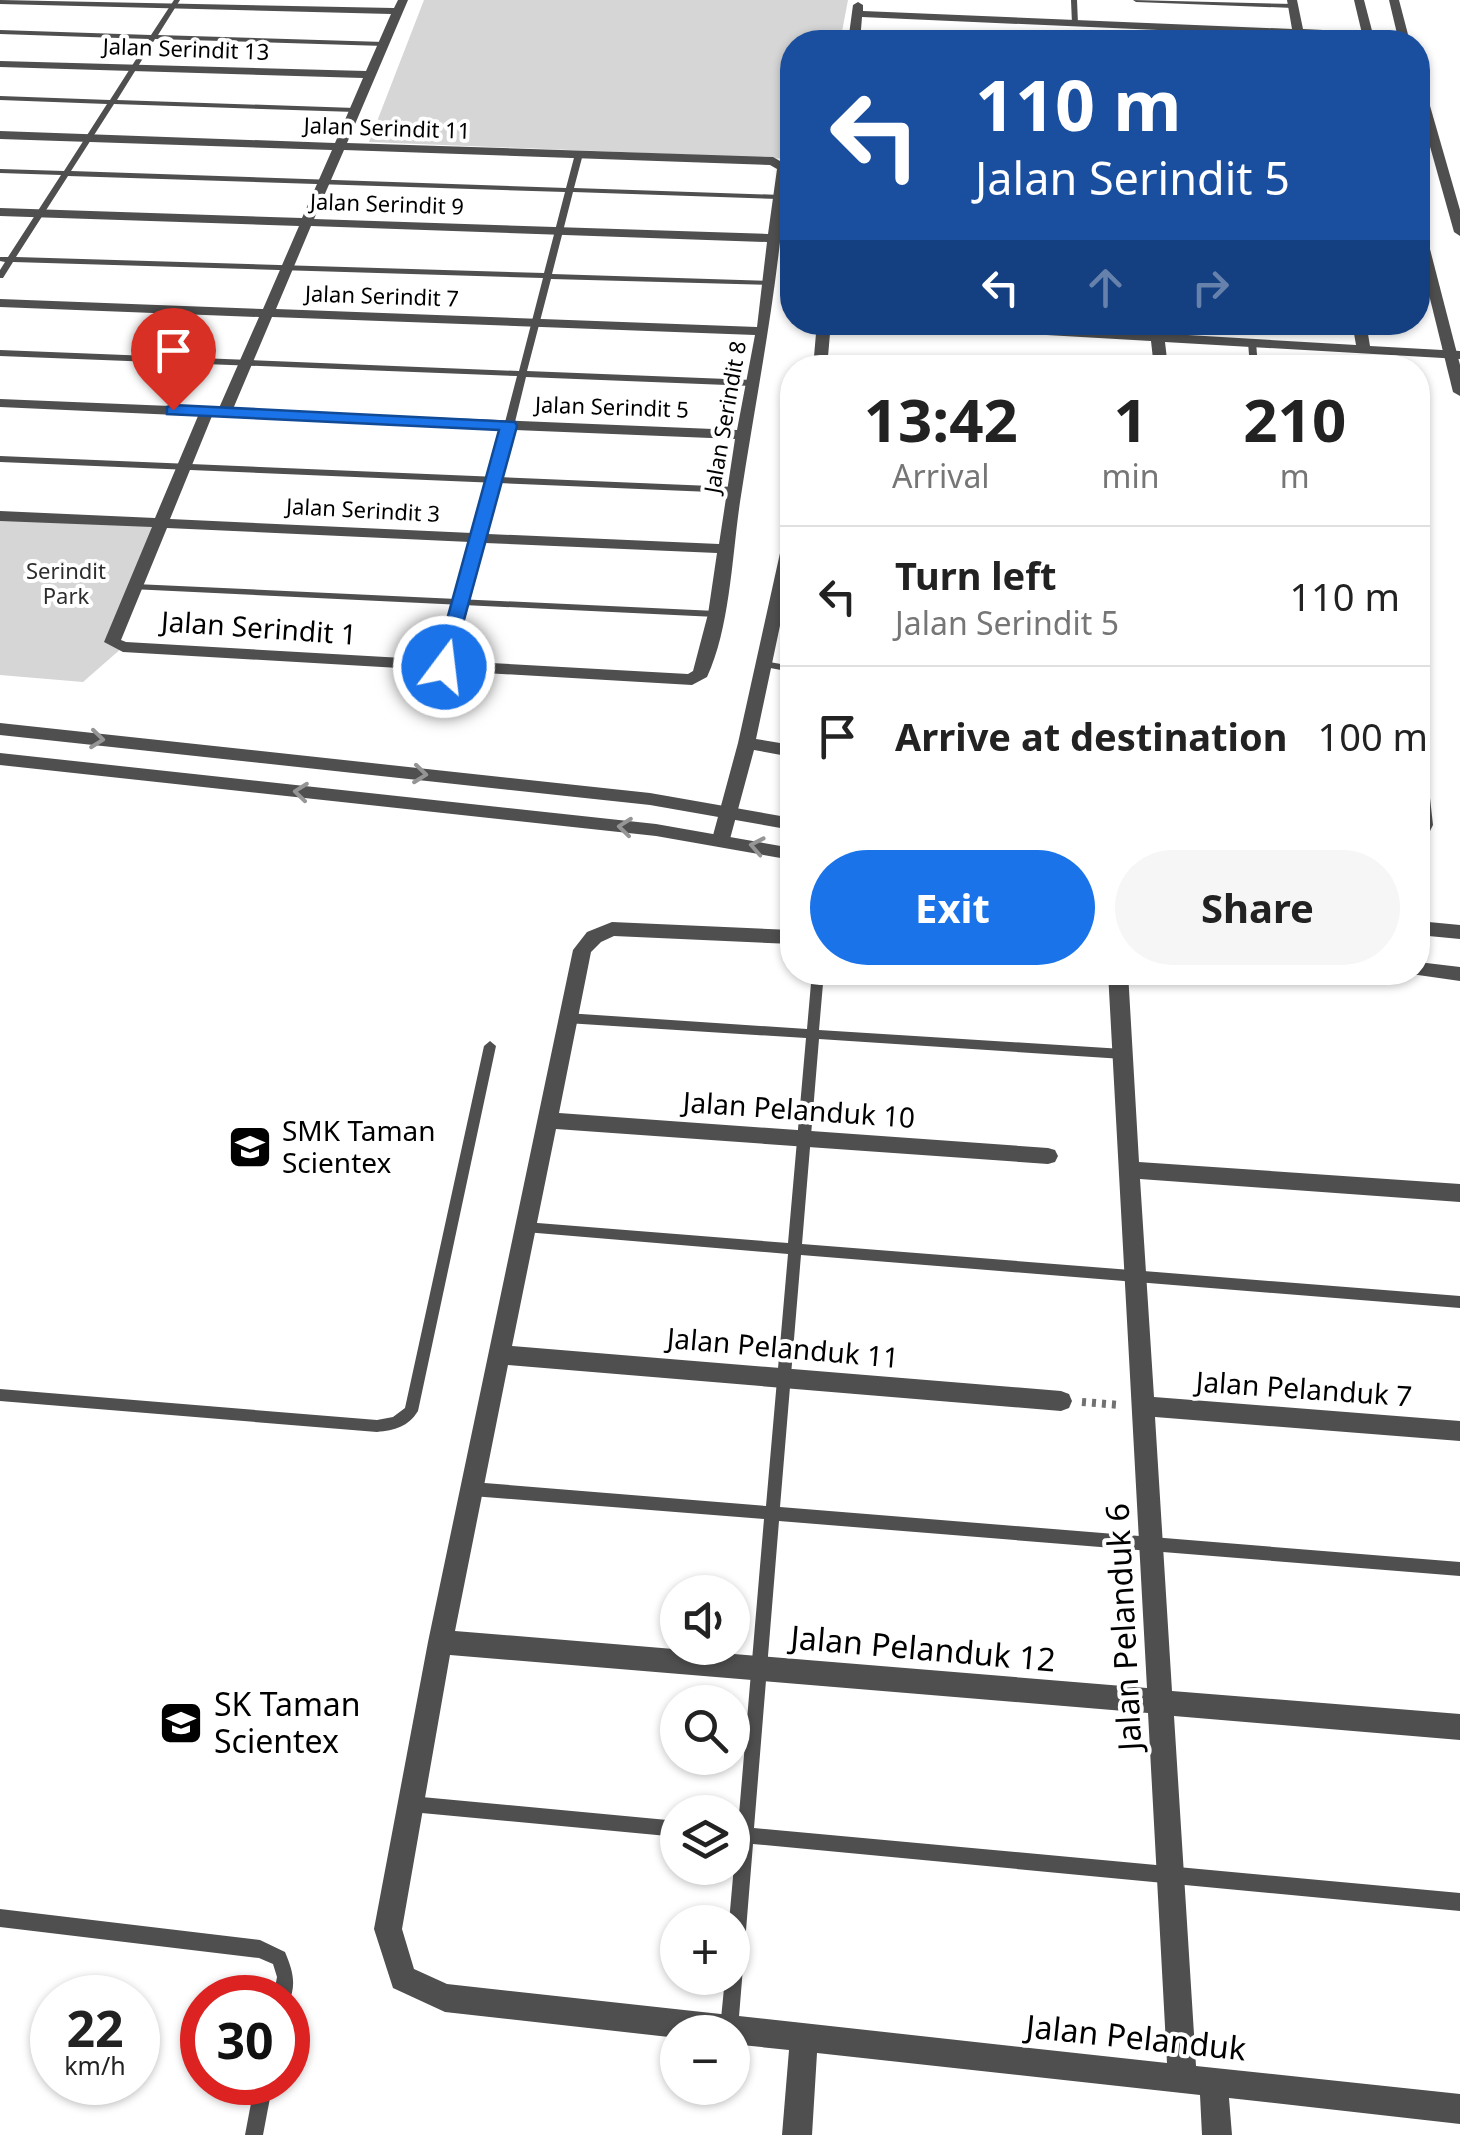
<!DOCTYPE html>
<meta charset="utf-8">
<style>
:root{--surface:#fff;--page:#f6f6f6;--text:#222;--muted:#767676;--line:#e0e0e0;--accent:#1a73e8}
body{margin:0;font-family:"Noto Sans",sans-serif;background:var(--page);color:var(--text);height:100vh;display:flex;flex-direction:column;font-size:38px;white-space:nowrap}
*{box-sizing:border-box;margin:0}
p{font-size:32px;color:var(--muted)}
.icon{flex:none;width:55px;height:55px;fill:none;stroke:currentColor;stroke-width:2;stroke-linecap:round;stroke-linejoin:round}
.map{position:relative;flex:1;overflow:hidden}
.panel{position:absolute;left:780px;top:355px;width:650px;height:630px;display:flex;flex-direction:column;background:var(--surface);border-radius:40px;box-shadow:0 2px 8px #0004}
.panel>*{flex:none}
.banner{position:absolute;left:780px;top:30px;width:650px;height:305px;border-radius:40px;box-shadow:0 2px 8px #0004;background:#1a4fa0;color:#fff;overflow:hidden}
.fabs{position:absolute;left:660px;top:1575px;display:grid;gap:20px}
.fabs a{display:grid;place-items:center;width:90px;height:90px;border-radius:50%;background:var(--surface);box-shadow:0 2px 8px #0004;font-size:50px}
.speed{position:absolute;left:30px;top:1975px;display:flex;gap:20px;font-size:50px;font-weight:700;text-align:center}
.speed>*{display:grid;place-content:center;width:130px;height:130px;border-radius:50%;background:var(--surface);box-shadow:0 2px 8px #0004;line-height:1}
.speed small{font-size:25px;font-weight:400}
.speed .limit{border:15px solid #d22;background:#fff;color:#111}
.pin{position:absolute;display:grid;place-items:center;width:85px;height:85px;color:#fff;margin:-102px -42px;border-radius:50% 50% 50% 0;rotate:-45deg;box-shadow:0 0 10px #0007}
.pin .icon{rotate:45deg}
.me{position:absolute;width:110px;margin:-55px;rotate:15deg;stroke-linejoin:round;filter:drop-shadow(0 0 8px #0008)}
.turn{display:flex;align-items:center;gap:35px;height:210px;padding:0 30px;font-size:45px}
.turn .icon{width:130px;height:130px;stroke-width:2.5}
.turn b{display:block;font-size:70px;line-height:85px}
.lanes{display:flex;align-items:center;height:95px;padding:0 30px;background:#0003;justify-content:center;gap:50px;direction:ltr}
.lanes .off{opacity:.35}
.eta{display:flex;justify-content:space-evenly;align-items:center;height:170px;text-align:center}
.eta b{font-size:60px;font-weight:700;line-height:70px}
.cta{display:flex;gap:20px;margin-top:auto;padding:20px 30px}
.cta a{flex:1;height:115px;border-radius:60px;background:var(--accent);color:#fff;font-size:40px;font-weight:700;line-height:115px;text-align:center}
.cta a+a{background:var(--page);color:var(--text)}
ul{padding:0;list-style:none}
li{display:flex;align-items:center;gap:30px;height:140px;padding:0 30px;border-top:2px solid var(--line)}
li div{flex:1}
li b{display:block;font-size:38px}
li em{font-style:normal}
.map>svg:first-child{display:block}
.green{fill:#d6d6d6}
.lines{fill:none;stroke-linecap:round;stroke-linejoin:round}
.path{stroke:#717171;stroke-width:8;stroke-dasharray:4 6;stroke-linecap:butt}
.service{fill:#4f4f4f;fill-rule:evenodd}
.minor{fill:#4f4f4f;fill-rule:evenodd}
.tertiary{fill:#4f4f4f;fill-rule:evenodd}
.oneway{stroke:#959595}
.route{fill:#1a73e8;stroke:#114b97;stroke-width:2.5}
.labels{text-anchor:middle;stroke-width:8;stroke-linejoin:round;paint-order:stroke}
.far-street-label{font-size:22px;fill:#000;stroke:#fff}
.far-park-label{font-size:22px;fill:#2d2d2d;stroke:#fff}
.street-label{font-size:28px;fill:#000;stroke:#fff}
.poi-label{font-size:28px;fill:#000;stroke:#fff;text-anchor:start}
.near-street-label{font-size:32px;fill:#000;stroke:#fff}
.near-poi-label{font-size:32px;fill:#000;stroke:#fff;text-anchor:start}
</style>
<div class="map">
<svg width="1460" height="2135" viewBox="0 0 1460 2135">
<rect width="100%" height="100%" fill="#fff"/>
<g class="green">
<path d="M424,0H848L840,42H792V159L369,142Z"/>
<path d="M0,516L163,523L114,634L123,647L83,682L0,675Z"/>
</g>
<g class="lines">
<path class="path" d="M1082,1402L1120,1405"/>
<g class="service">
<path d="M174,0H180L158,35L384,42L387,44L384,46L155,39L117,100L355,108L359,110L355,112L114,104L71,171L566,188L575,154L579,152L583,154L574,188L781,195V199H778L573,192L552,274L770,281L774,283L770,285L551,279L527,371L752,380L756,383L752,386L526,377L514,426L509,429L504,426L517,376L0,356V350L519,371L543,278L13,262L3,278H0V270L5,262L0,261V257H8L61,175L0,173V169L64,171L107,104L0,100V96L110,100L149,39L0,34V30L151,35ZM68,176L565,192L544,273L16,257Z"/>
<path d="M1071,0H1077L1078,24L1075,26L1072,24Z"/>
<path d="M1133,0L1293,4L1296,6L1293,8L1136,2Z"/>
<path d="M1252,339L1256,342L1258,368H1250L1248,342Z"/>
<path d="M0,456L735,487L740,490L735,493L0,462Z"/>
<path d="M135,584L716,611L721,614L716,617L131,589L130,587Z"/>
<path d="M764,661L792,666V672L760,666L759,664Z"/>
<path d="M812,972H824L819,1030L1123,1049L1129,1054L1123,1059L819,1039L802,1244L1460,1296V1308L801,1255L780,1507L1460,1562V1576L779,1521L754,1828L1460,1893V1911L753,1844L738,2029L735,2035L732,2036V2032H722L720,2029L725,1978H732V1922H729L736,1843L732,1842V1826H738L764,1519L472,1496L467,1494L465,1489L467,1484L472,1482L766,1506L788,1254L525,1232L520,1231L518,1227L520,1223L525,1222L788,1243L806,1038L566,1023L560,1018L566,1013L807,1029Z"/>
<path d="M490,1041L496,1046L418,1411C408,1427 395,1430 377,1432L0,1401V1389L377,1420L393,1417L405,1408L484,1046Z"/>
<path d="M411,1796L678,1821V1837L411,1812L405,1810L403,1804L405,1798Z"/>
<path d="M0,1909L260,1940L285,1952C293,1971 297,1985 288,2004V1998H273L277,1977L273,1964L259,1958L0,1927Z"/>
<path d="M255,2082H273L263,2135H245Z"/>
</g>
<g class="minor">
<path d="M0,0L394,8L398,0H408L347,143L773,157L787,165L781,235H792V243L780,242C770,330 753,416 740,502C732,556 730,628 707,677L692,685L123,652L104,642L152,527L0,521V511L155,518L198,416L0,407V399L219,408L259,317L0,307V299L263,309L299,226L0,216V208L302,218L332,150L0,139V131L335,143L363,78L0,67V61L366,71L391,14L0,4ZM344,150L770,165L777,169L768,234L314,219ZM311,226L767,242L757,327L276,309ZM272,317L755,335L737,430L233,409ZM212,416L224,417L501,429L472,533L170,519ZM515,430L735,439L719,544L488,534ZM167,528L470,542L438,660L126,642L121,640ZM485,543L717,553L708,614L693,671L688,674L454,661Z"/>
<path d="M1287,0H1297L1303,29L1404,34L1410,37L1404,40L1304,36L1305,42H1295L1293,36L862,17L860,42H848L853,5L858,2L863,5V11L1292,29Z"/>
<path d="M817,322H831L827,368H813Z"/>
<path d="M883,322H968L1356,345L1352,322H1366L1370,346L1460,351V359L1165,342L1168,368H1154L1151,341L889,326Z"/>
<path d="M792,530V569L756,739L792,745V757L754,750L730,839L721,845L712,839L738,743L784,535Z"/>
<path d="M1418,765L1427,771L1433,825L1424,843L1418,845Z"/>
<path d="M612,922L792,930V944L614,936L601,942L591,952L559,1113L1048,1148L1055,1150L1058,1156L1055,1162L1048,1164L556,1129L512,1346L1061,1391L1069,1394L1072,1401L1069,1408L1061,1411L508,1365L455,1631L1147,1688L1108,972H1128L1139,1162L1460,1184V1202L1140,1179L1154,1397L1460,1421V1441L1155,1417L1172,1691L1460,1714V1740L1174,1716L1196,2066L1460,2094V2124L1229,2098L1232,2135H1202L1200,2095L817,2053L812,2135H782L789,2050L732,2044V2032H678V2038L445,2012L393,1988L374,1929L428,1642L573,950L587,932ZM450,1655L1148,1713L1167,2063L447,1984L414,1969L402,1929Z"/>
</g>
<g class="tertiary">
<path d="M1354,0H1364L1375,42H1364Z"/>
<path d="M1389,0H1399L1410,42H1399Z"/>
<path d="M1418,82L1424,85L1460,210V236L1454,232L1418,104Z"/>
<path d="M1418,222L1424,226L1460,365V396L1453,392L1418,250Z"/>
<path d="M0,723L650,793L792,818V830L650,805L0,735Z"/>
<path d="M0,753L656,824L792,848V860L656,836L0,765Z"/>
<path d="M1418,921L1460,925V939L1418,935Z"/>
<path d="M1418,962L1460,967V981L1411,974L1418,972Z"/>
</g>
</g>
<defs><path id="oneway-chevron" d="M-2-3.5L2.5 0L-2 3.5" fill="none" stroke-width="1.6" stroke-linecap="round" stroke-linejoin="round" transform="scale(2.5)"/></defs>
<g class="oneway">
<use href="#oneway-chevron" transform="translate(97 739) rotate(6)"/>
<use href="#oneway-chevron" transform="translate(420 774) rotate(6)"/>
<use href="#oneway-chevron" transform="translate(301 792) rotate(-174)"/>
<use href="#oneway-chevron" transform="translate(625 827) rotate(-174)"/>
<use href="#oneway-chevron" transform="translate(757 846) rotate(-169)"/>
</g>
<path class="route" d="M173,405L515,422L517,426L450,671L444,673L434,667L499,430L167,414V407Z"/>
<defs>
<g id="school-square" transform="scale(2.25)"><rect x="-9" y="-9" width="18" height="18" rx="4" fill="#000" stroke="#fff"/><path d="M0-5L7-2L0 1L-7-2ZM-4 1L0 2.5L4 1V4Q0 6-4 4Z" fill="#fff"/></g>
</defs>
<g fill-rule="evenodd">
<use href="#school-square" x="250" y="1147"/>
<use href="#school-square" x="181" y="1723"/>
</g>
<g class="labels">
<g class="far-street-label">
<text transform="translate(186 49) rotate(2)" y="8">Jalan Serindit 13</text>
<text transform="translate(387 128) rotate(2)" y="8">Jalan Serindit 11</text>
<text transform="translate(387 204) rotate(2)" y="8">Jalan Serindit 9</text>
<text transform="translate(382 296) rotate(2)" y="8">Jalan Serindit 7</text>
<text transform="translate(612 407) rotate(2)" y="8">Jalan Serindit 5</text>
<text transform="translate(725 417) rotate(-80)" y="8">Jalan Serindit 8</text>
<text transform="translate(363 510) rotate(3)" y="8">Jalan Serindit 3</text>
</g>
<g class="far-park-label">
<text x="66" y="579">Serindit<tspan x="66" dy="25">Park</tspan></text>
</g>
<g class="street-label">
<text transform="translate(259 628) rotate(4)" y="10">Jalan Serindit 1</text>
<text transform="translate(799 1110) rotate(4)" y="10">Jalan Pelanduk 10</text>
<text transform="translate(783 1348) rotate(5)" y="10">Jalan Pelanduk 11</text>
<text transform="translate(1304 1389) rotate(4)" y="10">Jalan Pelanduk 7</text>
</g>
<g class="poi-label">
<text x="282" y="1141">SMK Taman<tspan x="282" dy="32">Scientex</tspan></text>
</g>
<g class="near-street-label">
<text transform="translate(1124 1627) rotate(-93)" y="11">Jalan Pelanduk 6</text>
<text transform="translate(923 1649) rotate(5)" y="11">Jalan Pelanduk 12</text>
<text transform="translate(1136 2038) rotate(6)" y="11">Jalan Pelanduk</text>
</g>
<g class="near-poi-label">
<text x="214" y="1716">SK Taman<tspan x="214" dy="37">Scientex</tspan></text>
</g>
</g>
</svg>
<div class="fabs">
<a><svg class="icon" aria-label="sound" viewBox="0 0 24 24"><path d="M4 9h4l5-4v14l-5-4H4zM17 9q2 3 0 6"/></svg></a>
<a><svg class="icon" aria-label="search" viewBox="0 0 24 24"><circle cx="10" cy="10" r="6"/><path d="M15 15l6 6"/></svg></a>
<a><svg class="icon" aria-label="layers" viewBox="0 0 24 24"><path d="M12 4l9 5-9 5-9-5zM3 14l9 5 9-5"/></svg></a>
<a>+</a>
<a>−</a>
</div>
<div class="speed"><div>22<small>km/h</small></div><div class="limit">30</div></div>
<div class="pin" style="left:173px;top:410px;background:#d93025"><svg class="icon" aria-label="arrive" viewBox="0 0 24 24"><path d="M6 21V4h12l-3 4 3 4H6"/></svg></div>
<svg class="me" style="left:444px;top:667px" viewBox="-20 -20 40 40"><circle r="17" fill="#1a73e8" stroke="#fff" stroke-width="3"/><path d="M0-11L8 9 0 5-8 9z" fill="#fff"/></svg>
<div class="banner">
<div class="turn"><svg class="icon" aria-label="left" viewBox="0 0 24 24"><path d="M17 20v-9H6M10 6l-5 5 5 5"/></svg><div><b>110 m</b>Jalan Serindit 5</div></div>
<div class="lanes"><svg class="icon" aria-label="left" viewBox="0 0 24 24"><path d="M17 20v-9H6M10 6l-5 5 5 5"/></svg><svg class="icon off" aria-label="ahead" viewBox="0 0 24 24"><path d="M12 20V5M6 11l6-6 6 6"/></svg><svg class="icon off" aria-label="right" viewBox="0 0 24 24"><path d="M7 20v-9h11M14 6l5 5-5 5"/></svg></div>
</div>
<section class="panel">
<div class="eta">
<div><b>13:42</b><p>Arrival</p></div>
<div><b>1</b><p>min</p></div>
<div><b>210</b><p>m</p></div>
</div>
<ul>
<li><svg class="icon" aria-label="left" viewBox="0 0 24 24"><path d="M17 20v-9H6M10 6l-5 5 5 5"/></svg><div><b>Turn left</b><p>Jalan Serindit 5</p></div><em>110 m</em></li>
<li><svg class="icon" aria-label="arrive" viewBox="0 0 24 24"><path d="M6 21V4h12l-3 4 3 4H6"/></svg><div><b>Arrive at destination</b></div><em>100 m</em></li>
</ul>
<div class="cta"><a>Exit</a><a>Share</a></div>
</section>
</div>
